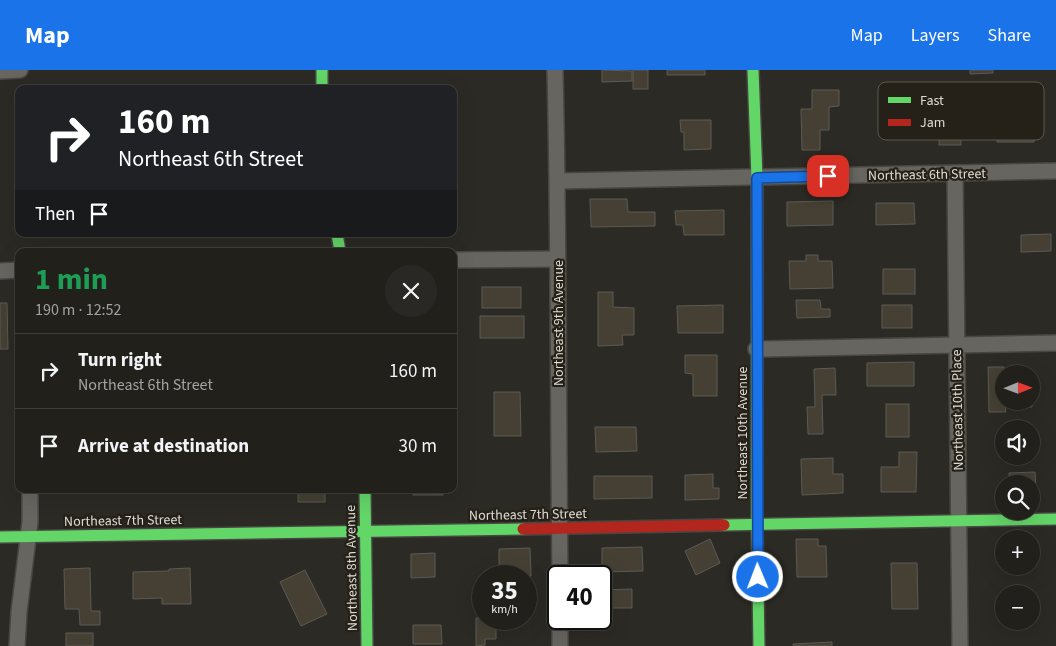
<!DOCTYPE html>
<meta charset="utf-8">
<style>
:root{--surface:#21201b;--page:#292824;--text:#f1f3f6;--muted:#a2a3a3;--line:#3e3e3a;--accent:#1a73e8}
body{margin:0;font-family:"Source Sans 3",sans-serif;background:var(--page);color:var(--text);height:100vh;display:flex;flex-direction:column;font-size:19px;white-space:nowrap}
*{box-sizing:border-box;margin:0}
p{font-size:16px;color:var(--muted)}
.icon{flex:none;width:28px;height:28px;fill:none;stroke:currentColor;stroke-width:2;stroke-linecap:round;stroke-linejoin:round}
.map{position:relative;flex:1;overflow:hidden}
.panel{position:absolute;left:15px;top:178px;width:442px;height:245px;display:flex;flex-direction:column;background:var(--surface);border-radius:10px;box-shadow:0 5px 20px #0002,0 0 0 1px var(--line)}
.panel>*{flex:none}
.top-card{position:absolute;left:15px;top:15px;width:442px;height:152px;border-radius:10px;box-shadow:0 5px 20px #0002,0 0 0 1px var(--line);background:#202124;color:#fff;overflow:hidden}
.needle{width:32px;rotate:89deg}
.fabs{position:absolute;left:995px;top:295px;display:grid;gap:10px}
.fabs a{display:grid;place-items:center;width:45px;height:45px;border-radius:50%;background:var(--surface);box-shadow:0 5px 20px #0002,0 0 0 1px var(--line);font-size:25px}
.speed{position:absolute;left:472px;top:495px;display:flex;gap:10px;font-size:25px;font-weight:700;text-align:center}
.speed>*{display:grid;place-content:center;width:65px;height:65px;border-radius:50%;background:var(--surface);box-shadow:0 5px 20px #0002,0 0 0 1px var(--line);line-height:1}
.speed small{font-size:12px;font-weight:400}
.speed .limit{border:2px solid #111;border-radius:8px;background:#fff;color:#111}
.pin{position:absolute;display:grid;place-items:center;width:42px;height:42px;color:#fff;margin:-21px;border-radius:10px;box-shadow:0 2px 8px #0006}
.me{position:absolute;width:55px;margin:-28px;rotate:359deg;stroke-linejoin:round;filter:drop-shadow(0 0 4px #0008)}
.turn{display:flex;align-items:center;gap:18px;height:105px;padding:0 20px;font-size:22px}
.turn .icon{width:65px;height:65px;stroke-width:2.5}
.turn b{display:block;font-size:35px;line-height:42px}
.then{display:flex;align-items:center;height:48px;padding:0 20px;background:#0003;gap:10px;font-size:19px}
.round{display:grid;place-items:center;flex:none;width:52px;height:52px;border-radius:26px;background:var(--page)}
.summary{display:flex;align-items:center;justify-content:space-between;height:85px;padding:0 20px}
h1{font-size:30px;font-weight:700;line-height:38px;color:#1e9e55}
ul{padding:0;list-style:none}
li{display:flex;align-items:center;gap:15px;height:75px;padding:0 20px;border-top:1px solid var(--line)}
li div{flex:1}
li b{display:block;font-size:19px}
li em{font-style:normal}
header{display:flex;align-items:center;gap:30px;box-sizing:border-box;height:70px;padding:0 25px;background:var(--accent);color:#fff}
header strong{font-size:24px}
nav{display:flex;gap:28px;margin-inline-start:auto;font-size:18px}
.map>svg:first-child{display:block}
.building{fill:#454033;stroke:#5c5a56}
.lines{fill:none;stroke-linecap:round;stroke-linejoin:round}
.street-casing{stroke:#484642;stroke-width:18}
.fast-casing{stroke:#484642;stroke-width:14}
.jam-casing{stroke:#484642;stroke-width:14}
.street{stroke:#666560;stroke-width:15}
.fast{stroke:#63d668;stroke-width:11}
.jam{stroke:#b3261e;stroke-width:11}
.route-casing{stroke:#114b97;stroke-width:12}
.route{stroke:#1a73e8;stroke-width:9}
.labels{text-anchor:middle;stroke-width:4.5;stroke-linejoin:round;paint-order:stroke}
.street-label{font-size:14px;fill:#dfdcd6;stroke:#252118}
.key{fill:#252118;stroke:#5d5951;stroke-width:1}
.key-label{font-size:14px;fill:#dfdcd6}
</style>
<header>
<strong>Map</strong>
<nav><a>Map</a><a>Layers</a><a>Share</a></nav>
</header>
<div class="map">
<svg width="1056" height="576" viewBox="0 0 1056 576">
<rect width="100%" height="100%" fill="#2c2a24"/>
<g class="building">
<path d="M602,0L632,1V11L602,12Z"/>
<rect x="633" y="0" width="15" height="19"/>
<rect x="667" y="0" width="38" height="5"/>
<path d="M970,0H993V3L970,4Z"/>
<path d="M812,20H839V36L829,37V60H820V80H802L801,39H812Z"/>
<path d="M1034,48V72H997L996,49Z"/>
<path d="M680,50H711V79L684,80V62H681Z"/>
<rect x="939" y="57" width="22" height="18"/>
<path d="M590,129H627L628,142H655V156L591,157Z"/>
<path d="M833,131V155L787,156V132Z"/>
<path d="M876,133H914L915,154L876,155Z"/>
<path d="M724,140V165H684L683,155H676L675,141Z"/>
<path d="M57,164H92L57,165Z"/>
<path d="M1051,164V181L1021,182V165Z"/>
<path d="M806,185H818V191H832L833,218L790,219L789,191H806Z"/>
<rect x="883" y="199" width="32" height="25"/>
<rect x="482" y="217" width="39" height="21"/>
<path d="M598,222H613V237L634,238V265H622L623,275L598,276Z"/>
<path d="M796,230H820L821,239H830V247L797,248Z"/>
<path d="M0,233H7L8,279H0Z"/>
<path d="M723,235V263H678L677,236Z"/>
<rect x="882" y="235" width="30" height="23"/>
<rect x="480" y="246" width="44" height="22"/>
<path d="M685,285H717V326H693V304L685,303Z"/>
<path d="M914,292V316H867V293Z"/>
<path d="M988,297H1004V331H1031L1032,305V337H1005L1006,342H989Z"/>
<path d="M835,298L836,325H822L823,364H808L807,337H815L814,299Z"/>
<path d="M494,322H520L521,366H494Z"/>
<rect x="886" y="334" width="23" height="33"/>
<path d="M595,357H636L637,381L596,382Z"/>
<path d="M899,382H917L916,422H881V397H899Z"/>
<path d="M833,388V404H843V423L802,425L801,389Z"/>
<path d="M1035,402L1036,419H1031V414H1010L1009,403Z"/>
<path d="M713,404V418H719V429L685,430V405Z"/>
<path d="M594,406H652V428L594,429Z"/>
<rect x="298" y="419" width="27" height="13"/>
<rect x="413" y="419" width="30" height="6"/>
<path d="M710,469L720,493L696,505L685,481Z"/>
<path d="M796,469H818V476H826L827,507H797Z"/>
<path d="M642,477L643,501L602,502V478Z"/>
<path d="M530,478L531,506H499V479Z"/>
<path d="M435,483V507L411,508V484Z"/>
<path d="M891,493H917L918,539H892Z"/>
<path d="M90,498L91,541H100V555H80L79,539H65L64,499Z"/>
<path d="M190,498L191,534H162V528L133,529V502L169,501V499Z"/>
<path d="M305,500L327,544L301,556L280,512Z"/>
<path d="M632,519V538H604L603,520Z"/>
<path d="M476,548L496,549V569H485V575L476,576Z"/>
<path d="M413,555H441L442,574H413Z"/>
<rect x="66" y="563" width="27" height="13"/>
<path d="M832,572V576H793V574Z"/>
</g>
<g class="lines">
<g class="street-casing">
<g id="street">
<path d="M555,0C559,169 558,338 560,506"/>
<path d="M0,1L20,0"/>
<path d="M955,103L960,576"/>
<path d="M558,111L1056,101"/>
<path d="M454,190L557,189"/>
<path d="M0,201L19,200"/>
<path d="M756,279L1056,273"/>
<path d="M560,549V576"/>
<path d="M17,576L19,542L30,452V419"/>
</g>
</g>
<g class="fast-casing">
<g id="fast">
<path d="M322,0V19"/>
<path d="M753,0L757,108V455L759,576"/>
<path d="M337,164L340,181"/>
<path d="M365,419L367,576"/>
<path d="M724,455L1056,449"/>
<path d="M0,467L523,459"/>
</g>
</g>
<g class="jam-casing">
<path id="jam" d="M523,459L724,455"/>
</g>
<use href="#street" class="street"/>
<use href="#fast" class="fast"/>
<use href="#jam" class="jam"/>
</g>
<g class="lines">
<g class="route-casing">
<path id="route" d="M758,507L757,108L828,106"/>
</g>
<use href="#route" class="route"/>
</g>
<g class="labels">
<g class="street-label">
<text transform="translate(927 104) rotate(-1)" y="5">Northeast 6th Street</text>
<text transform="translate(558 253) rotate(-90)" y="5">Northeast 9th Avenue</text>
<text transform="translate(957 340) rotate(-91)" y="5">Northeast 10th Place</text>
<text transform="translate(742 363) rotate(-90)" y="5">Northeast 10th Avenue</text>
<text transform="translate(528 444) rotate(-1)" y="5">Northeast 7th Street</text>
<text transform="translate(123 450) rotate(-1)" y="5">Northeast 7th Street</text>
<text transform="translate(351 498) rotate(-91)" y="5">Northeast 8th Avenue</text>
</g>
</g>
<rect x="878" y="12" width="166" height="58" rx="8" class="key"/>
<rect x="888" y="27" width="23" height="6" fill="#63d668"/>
<rect x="888" y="49" width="23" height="7" fill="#b3261e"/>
<g class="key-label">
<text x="920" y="35">Fast</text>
<text x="920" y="57">Jam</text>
</g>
</svg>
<div class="fabs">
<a><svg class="needle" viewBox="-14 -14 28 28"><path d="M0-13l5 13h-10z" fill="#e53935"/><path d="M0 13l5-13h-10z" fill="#a2a3a3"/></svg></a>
<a><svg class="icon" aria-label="sound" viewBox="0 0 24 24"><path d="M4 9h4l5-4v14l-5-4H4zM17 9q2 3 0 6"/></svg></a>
<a><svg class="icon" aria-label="search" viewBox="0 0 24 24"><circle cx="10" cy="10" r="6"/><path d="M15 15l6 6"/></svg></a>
<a>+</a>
<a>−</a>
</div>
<div class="speed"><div>35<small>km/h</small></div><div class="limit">40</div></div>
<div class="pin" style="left:828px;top:106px;background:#d93025"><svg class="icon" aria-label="arrive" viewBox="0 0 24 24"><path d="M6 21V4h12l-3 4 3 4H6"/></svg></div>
<svg class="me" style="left:758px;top:507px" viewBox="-20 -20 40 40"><circle r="17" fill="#1a73e8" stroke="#fff" stroke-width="3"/><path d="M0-11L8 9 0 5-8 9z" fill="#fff"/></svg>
<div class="top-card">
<div class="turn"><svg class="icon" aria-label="right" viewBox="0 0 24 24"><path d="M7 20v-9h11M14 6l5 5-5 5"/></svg><div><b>160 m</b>Northeast 6th Street</div></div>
<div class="then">Then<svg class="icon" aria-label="arrive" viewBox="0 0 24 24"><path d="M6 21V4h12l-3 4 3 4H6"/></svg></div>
</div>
<section class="panel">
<div class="summary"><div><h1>1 min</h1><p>190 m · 12:52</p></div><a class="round"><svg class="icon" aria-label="close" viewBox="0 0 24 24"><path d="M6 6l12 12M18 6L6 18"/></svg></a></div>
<ul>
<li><svg class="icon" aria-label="right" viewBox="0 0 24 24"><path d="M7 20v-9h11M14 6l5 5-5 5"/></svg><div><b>Turn right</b><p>Northeast 6th Street</p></div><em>160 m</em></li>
<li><svg class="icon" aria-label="arrive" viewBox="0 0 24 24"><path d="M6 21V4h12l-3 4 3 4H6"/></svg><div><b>Arrive at destination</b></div><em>30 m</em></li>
</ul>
</section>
</div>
